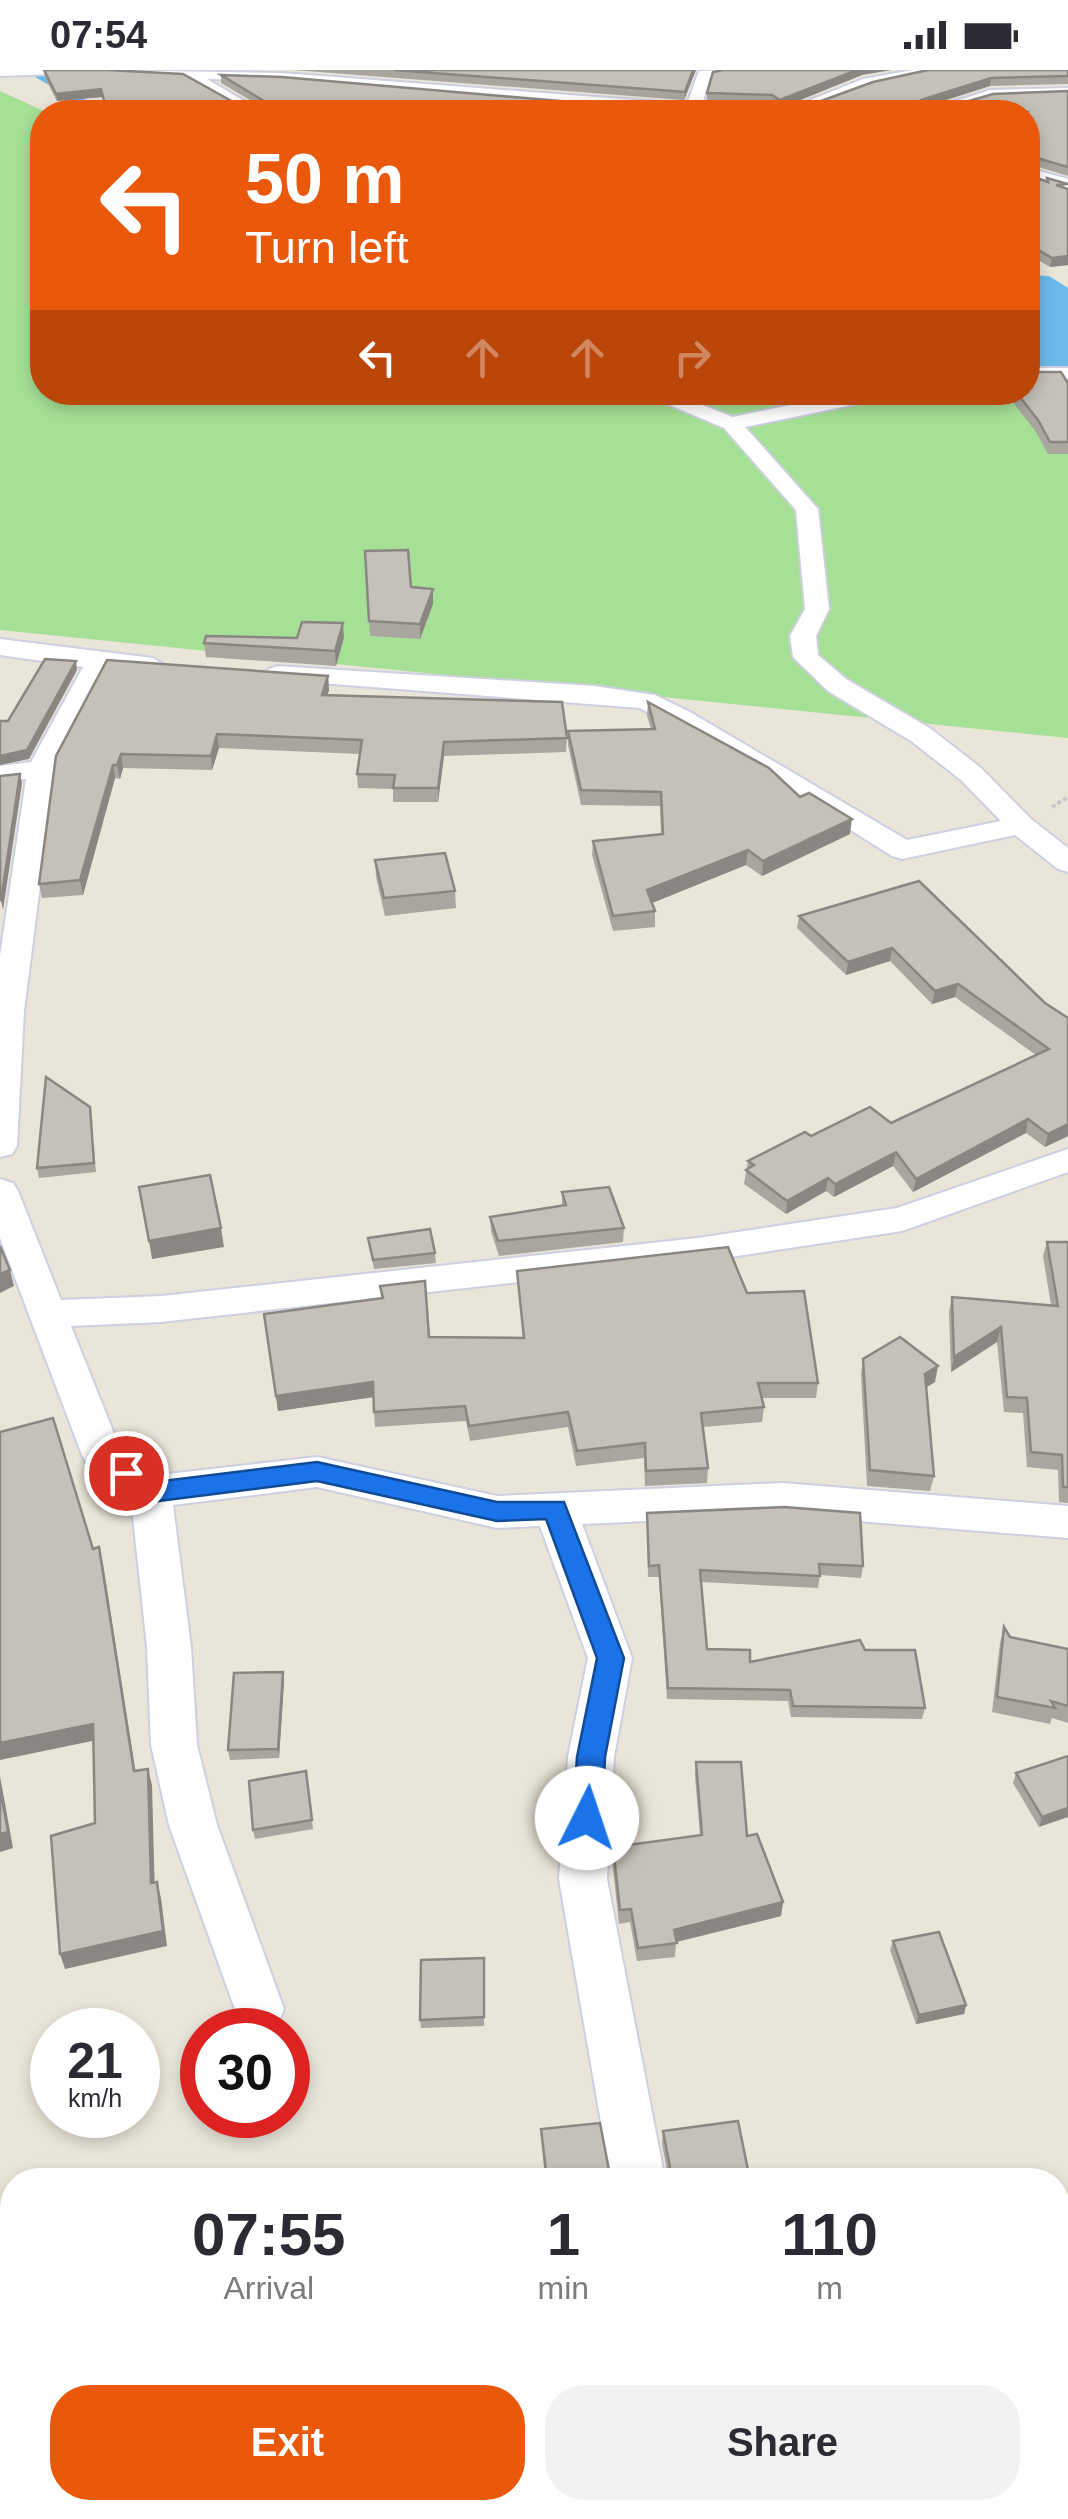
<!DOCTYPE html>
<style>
:root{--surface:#fff;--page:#f2f2f3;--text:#2b2b33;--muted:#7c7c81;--accent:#ea580c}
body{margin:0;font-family:Helvetica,sans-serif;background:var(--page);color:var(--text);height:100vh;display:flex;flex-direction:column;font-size:38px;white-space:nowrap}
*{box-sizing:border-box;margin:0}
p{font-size:32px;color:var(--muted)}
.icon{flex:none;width:55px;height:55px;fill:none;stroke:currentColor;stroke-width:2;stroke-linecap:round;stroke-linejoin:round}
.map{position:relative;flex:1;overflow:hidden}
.side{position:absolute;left:0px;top:2098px;width:1070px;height:352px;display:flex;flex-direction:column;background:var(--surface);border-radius:40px 40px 0 0;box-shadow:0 5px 15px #0003}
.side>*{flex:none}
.guide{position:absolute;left:30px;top:30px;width:1010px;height:305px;border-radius:40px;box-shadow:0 5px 15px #0003;background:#ea580c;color:#fff;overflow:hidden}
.speed{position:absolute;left:30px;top:1938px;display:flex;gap:20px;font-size:50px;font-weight:700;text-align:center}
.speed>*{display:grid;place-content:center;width:130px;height:130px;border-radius:50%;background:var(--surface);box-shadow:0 5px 15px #0003;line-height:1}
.speed small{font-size:25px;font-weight:400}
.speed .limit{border:15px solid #d22;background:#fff;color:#111}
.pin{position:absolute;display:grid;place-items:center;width:85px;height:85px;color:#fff;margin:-42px;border:5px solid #fff;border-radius:50%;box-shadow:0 2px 10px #0007}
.me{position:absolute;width:110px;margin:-55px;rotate:4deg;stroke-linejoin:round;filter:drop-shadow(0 0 8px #0008)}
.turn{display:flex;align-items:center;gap:35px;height:210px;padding:0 50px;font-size:45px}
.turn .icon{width:130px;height:130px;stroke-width:2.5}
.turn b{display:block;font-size:70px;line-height:85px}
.lanes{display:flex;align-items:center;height:95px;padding:0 50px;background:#0003;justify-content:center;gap:50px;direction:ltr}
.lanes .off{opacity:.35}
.eta{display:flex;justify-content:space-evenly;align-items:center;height:170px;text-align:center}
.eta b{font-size:60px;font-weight:700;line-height:70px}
.button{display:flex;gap:20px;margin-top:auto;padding:20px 50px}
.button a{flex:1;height:115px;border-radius:40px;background:var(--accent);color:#fff;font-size:40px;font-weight:700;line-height:115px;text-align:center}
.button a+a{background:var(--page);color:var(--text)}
.status{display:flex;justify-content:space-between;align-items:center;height:70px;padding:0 50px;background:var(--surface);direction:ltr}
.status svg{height:28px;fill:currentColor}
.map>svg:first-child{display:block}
.green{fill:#a6e096}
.water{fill:#6cbaeb}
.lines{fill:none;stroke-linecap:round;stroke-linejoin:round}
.canal{fill:#6cbaeb;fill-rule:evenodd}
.minor-casing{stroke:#cecfe0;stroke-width:4}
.path{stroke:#c7c7c7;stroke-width:4;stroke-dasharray:4 2.5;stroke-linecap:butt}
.minor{fill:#fff;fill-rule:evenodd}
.wall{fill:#a9a69f}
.shaded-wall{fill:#8a8782}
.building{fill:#c5c1b9;stroke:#8a8782;stroke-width:2.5}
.route{fill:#1a73e8;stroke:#114b97;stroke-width:2.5}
</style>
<div class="status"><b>07:54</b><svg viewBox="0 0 49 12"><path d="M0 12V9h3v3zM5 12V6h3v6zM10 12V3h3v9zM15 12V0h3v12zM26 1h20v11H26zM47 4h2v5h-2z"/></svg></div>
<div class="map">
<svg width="1068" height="2449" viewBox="0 0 1068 2449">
<rect width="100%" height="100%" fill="#eae5d9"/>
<path class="green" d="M0,21L46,42H42V322H1028L1068,318V668L0,560Z"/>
<path class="water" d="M1028,205L1049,206L1068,218V297H1028Z"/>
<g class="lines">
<path class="canal" d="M45,1L76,14L85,30L80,42H60L65,30L61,22L35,7Z"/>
<g class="minor-casing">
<g id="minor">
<path d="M0,0H60L53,4L0,6Z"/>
<path d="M100,0L283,3L687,34L699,1L739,0L710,7L702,35L771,37L779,42H641L283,11L207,9L263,42H245L185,8L107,4Z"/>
<path d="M913,0H946L871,16L801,42H780L863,9Z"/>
<path d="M1068,18V26L991,28L944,42H921L990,20Z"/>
<path d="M1028,98L1068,109V119L1028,108Z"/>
<rect x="1028" y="298" width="40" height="12"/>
<path d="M639,322H669L733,347L853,322H895L885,328L745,357L818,439L829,539L816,566L818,585L846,609L931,659L981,698L1031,749L1068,778V802L1058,799L1015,765L902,789L892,786L779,715L640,638L269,609L265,604L269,599L278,596L594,616L655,625L690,642L907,770L1001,751L961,710L911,671L828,621L793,587L790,566L805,539L796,440L724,358Z"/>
<path d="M0,569L153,588L166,596L153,604L107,600L55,699L24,941L17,1076L12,1084L0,1087V886L26,709L0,712V696L31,692L83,597L0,585Z"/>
<path d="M1068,1079V1102L902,1161L698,1192L161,1252L71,1256L119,1376L158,1405L317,1387L497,1426L783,1413L1068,1436V1468L783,1445L582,1454L632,1588L614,1687L607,1809L665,2110H611L559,1809L568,1687L588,1588L540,1456L497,1458L317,1417L173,1435L191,1577L197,1675L217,1755L284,1939L277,1956L267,1960L241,1956L169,1755L151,1675L147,1577L131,1429L88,1396L82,1385L0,1168V1109L13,1113L18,1121L61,1230L161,1226L698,1168L897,1138Z"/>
<path d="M312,2438H397L393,2449H308Z"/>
</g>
</g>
<path class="path" d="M1052,737L1068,727"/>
<use href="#minor" class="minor"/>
</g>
<g class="wall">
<path d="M44,0L244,38L262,37L221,13V5L641,38H779L771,33L707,31V23L862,5L781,38H802L873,12L1068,0V14L990,16L928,36L945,38L1068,21V106L1029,94L1028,96V42H106L102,27L57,31L45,8Z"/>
<path d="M293,0H696L684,30Z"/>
<path d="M1028,105L1047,112V108L1068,119V195L1050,197L1028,184Z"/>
<path d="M1068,313V384H1048L1036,362L1005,322H1028Z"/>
<path d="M365,481L433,534L420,569L370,566Z"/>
<path d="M344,567L336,596L206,587L204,573Z"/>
<path d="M328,606L329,620L327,625L567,668L566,682L444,686L438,732H393V719L358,718L357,704L360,684L219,678L212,700L123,698L120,709L115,708L83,825L42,828L39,814L56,686Z"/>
<path d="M648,632L800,727L850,764L762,806L746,795L652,833L655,841V857L613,861L592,785L593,771L661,764L660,736L581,735L568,675V661L651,659L647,646Z"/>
<path d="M375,790L455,821L456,838L385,846L376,807Z"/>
<path d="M799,846L1045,933L1068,948V1066L1045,1077L1026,1063L913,1122L893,1096L834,1127L826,1121L786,1144L744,1114L748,1091L811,1066L891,1053L1036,985L955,927L932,934L890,891L846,905L797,858Z"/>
<path d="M90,1037L96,1102L39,1108L37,1098Z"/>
<path d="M562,1122L624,1158L623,1172L499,1186L491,1161L490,1147L562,1135Z"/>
<path d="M368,1168L435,1183L436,1193L374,1199Z"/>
<path d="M1047,1172H1068V1433L1059,1432L1058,1400L1027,1397L1023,1343L1004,1342L997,1272L951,1302L949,1242L952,1227L1051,1235L1043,1186Z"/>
<path d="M517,1201L747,1223L818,1313L816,1328H762L764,1337L762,1352L703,1357L708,1398L707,1413L645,1416L644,1388L576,1396L568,1357L470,1371L466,1351L375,1357L373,1327L278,1341L264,1244L381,1228L380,1216L429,1267L523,1268Z"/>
<path d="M863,1289L935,1312L926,1317L934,1406L930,1421L867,1416L861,1305Z"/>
<path d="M647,1443L863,1496L861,1508L820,1505L818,1518L701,1512L707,1579L750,1592L865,1580L925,1638L922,1649L791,1647L788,1631L667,1629L659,1507H648Z"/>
<path d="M1004,1557L1010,1567L1068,1579V1653L1052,1648L1050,1654L992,1642L1000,1573Z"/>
<path d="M284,1612L279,1688L230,1690L228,1680Z"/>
<path d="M1068,1686L1039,1757L1013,1713L1016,1703Z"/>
<path d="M696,1692L747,1766L783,1832L781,1846L676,1872L675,1887L637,1891L630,1852L619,1854L612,1790L613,1777L700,1765L695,1706Z"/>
<path d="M306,1701L313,1759L255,1769L253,1760Z"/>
<path d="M893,1871L966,1935L964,1944L916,1954L890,1880Z"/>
<path d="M484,1888V1956L421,1958L420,1950Z"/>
<path d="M541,2059L609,2100H667L662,2074L663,2061L750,2110H545Z"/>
</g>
<g class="shaded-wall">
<path d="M693,0H696L684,30L685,22Z"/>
<path d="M857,0H892L862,5L780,38V30Z"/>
<path d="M991,8L990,16L920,38L918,34L921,30Z"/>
<path d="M101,19L102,27L57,31L56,24Z"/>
<path d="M1068,186V195L1050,197L1052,188Z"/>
<path d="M433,519V534L420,569V554Z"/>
<path d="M343,553L344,567L336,596L335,581Z"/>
<path d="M76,591L77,600L29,689L0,695V686Z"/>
<path d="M328,606L329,620L323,638L322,625Z"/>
<path d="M217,664L219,678L212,700L211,686Z"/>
<path d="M444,672V686L438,732V718Z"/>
<path d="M121,684L123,698L120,709L117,695Z"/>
<path d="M113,695L115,708L83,825L80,810Z"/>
<path d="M20,704L22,713L3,840L1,830Z"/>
<path d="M852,749L850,764L762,806L763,791Z"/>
<path d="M748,780L746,795L647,835V820Z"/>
<path d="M892,878L890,891L846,905L848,892Z"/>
<path d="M958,914L955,927L932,934L935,921Z"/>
<path d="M1028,1049L1026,1063L913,1122L916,1109Z"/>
<path d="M1068,1054V1066L1045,1077L1048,1064Z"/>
<path d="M896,1082L893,1096L834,1127L835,1114Z"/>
<path d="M828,1108L826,1121L786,1144L787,1131Z"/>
<path d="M221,1158L224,1177L152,1189L149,1171Z"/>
<path d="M10,1200L14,1216L0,1223V1204Z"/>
<path d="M1001,1257L997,1272L951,1302L954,1287Z"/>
<path d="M938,1296L935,1312L922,1320L925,1304Z"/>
<path d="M373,1312L374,1327L278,1341L276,1326Z"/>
<path d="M99,1477L103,1494L138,1717L134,1701Z"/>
<path d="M283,1602L284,1612L279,1688L278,1679Z"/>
<path d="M93,1654L97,1670L0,1690V1673Z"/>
<path d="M148,1699L152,1715L155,1829L151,1813Z"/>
<path d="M0,1706L13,1778L0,1782Z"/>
<path d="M1068,1738V1747L1039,1757L1042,1747Z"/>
<path d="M157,1812L161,1828L167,1876L65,1899L60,1884Z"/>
<path d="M783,1832L781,1846L672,1873L674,1860Z"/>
<path d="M966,1935L964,1944L916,1954L919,1945Z"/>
</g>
<g class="building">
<path d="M44,0H107L183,4L244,38H262L264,31L221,5L282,7L641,38H802L873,12L928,0H1068V6L991,8L921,30L918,34L945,38L993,24L1068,21V97L1030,86L1028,88V42H107L101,19L56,24Z"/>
<path d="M394,0H693L685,22Z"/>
<path d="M723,0H857L780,30L772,25L707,23L713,2Z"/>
<path d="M1028,105L1048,112L1047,108L1068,114L1056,115L1068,119V186L1052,188L1028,174Z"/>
<path d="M1028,302H1061L1068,313V372H1050L1038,350L1016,322H1028Z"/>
<path d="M408,480L411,517L433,519L420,554L369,551L365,481Z"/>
<path d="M302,552L343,553L335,581L204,573L206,566L297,568Z"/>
<path d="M45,589L76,591L27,680L0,686V651H8Z"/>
<path d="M107,590L328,606L322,625L562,632L567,668L444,672L438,718H393L395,705L357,704L362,670L217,664L211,686L121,684L117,695H113L80,810L39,814L56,686Z"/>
<path d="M648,632L769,698L800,727L809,723L852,749L763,791L748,780L647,820L655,841L613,846L593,771L663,764L661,722L581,720L568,661L655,659Z"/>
<path d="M20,704L1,830H0V706Z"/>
<path d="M445,783L455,821L384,828L375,790Z"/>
<path d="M919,811L1045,933L1068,948V1054L1048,1064L1028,1049L916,1109L896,1082L835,1114L828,1108L787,1131L746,1100L754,1095L748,1091L805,1062L811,1066L870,1037L891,1053L1049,979L958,914L935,921L892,878L848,892L799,846Z"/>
<path d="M46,1007L90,1037L94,1093L37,1098Z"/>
<path d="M210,1105L221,1158L149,1171L139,1117Z"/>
<path d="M609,1117L624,1158L498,1171L490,1147L566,1135L562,1122Z"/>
<path d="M430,1159L435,1183L373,1190L368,1168Z"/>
<path d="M1047,1172H1068V1417H1063L1062,1385L1031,1382L1027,1328L1007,1327L1001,1257L954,1287L952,1227L1058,1236Z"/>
<path d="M0,1176L10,1200L0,1204Z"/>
<path d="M728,1177L747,1223L804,1221L818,1313H758L764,1337L701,1343L708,1398L646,1401L645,1373L577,1381L568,1342L469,1356L465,1336L374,1342L373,1312L276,1326L264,1244L383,1228L380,1216L425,1211L429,1267L524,1268L517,1201Z"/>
<path d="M900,1267L938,1296L925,1304L934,1406L870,1400L863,1289Z"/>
<path d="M53,1348L93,1479L99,1477L134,1701L148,1699L151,1813L157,1812L163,1861L60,1884L51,1766L95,1753L93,1654L0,1673V1362Z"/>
<path d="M784,1437L860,1443L863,1496L819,1494L820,1506L700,1500L707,1579L750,1580V1592L860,1570L865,1580H915L925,1638L793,1636L790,1620L668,1618L659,1495L649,1496L647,1443Z"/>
<path d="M1004,1557L1010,1567L1068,1579V1636L1051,1631L1055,1638L997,1627Z"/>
<path d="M283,1602L278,1679L228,1680L234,1603Z"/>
<path d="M1068,1686V1738L1042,1747L1016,1703Z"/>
<path d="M696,1692H741L747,1766L757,1764L783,1832L674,1860L677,1873L638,1878L631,1839L620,1840L613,1777L702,1765Z"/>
<path d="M306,1701L312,1750L253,1760L249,1711Z"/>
<path d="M0,1718L8,1762L0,1764Z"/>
<path d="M939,1862L966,1935L919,1945L893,1871Z"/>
<path d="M484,1888V1947L420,1950L421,1890Z"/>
<path d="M738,2051L750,2110H547L541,2059L600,2053L609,2100L666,2101L670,2097L663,2061Z"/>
<path d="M457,2438H524L533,2449H444Z"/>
<path d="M814,2442L893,2448V2449H814Z"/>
</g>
<path class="route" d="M317,1392L497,1432H564L624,1588L605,1687L602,1748L597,1757L587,1761L577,1757L573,1748L577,1687L597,1588L546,1449L497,1451L317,1411L151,1432L142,1429L114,1403L118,1397L126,1394L155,1412Z"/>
</svg>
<div class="speed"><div>21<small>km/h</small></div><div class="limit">30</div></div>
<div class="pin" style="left:126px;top:1403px;background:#d93025"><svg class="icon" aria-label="arrive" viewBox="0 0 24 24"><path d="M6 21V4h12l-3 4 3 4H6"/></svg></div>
<svg class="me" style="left:587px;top:1748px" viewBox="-20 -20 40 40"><circle r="19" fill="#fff"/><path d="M0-13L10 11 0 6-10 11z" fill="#1a73e8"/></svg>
<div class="guide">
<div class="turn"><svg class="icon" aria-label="left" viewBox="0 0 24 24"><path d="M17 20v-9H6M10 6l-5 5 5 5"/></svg><div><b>50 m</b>Turn left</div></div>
<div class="lanes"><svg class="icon" aria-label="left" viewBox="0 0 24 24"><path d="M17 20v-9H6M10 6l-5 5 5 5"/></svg><svg class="icon off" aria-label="ahead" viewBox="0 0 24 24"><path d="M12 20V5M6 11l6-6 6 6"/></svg><svg class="icon off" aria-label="ahead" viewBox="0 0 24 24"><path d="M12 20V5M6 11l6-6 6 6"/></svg><svg class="icon off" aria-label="right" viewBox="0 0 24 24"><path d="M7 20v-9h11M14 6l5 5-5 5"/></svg></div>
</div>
<section class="side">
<div class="eta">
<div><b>07:55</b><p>Arrival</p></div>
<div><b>1</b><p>min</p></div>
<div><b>110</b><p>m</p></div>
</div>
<div class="button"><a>Exit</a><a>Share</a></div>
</section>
</div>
